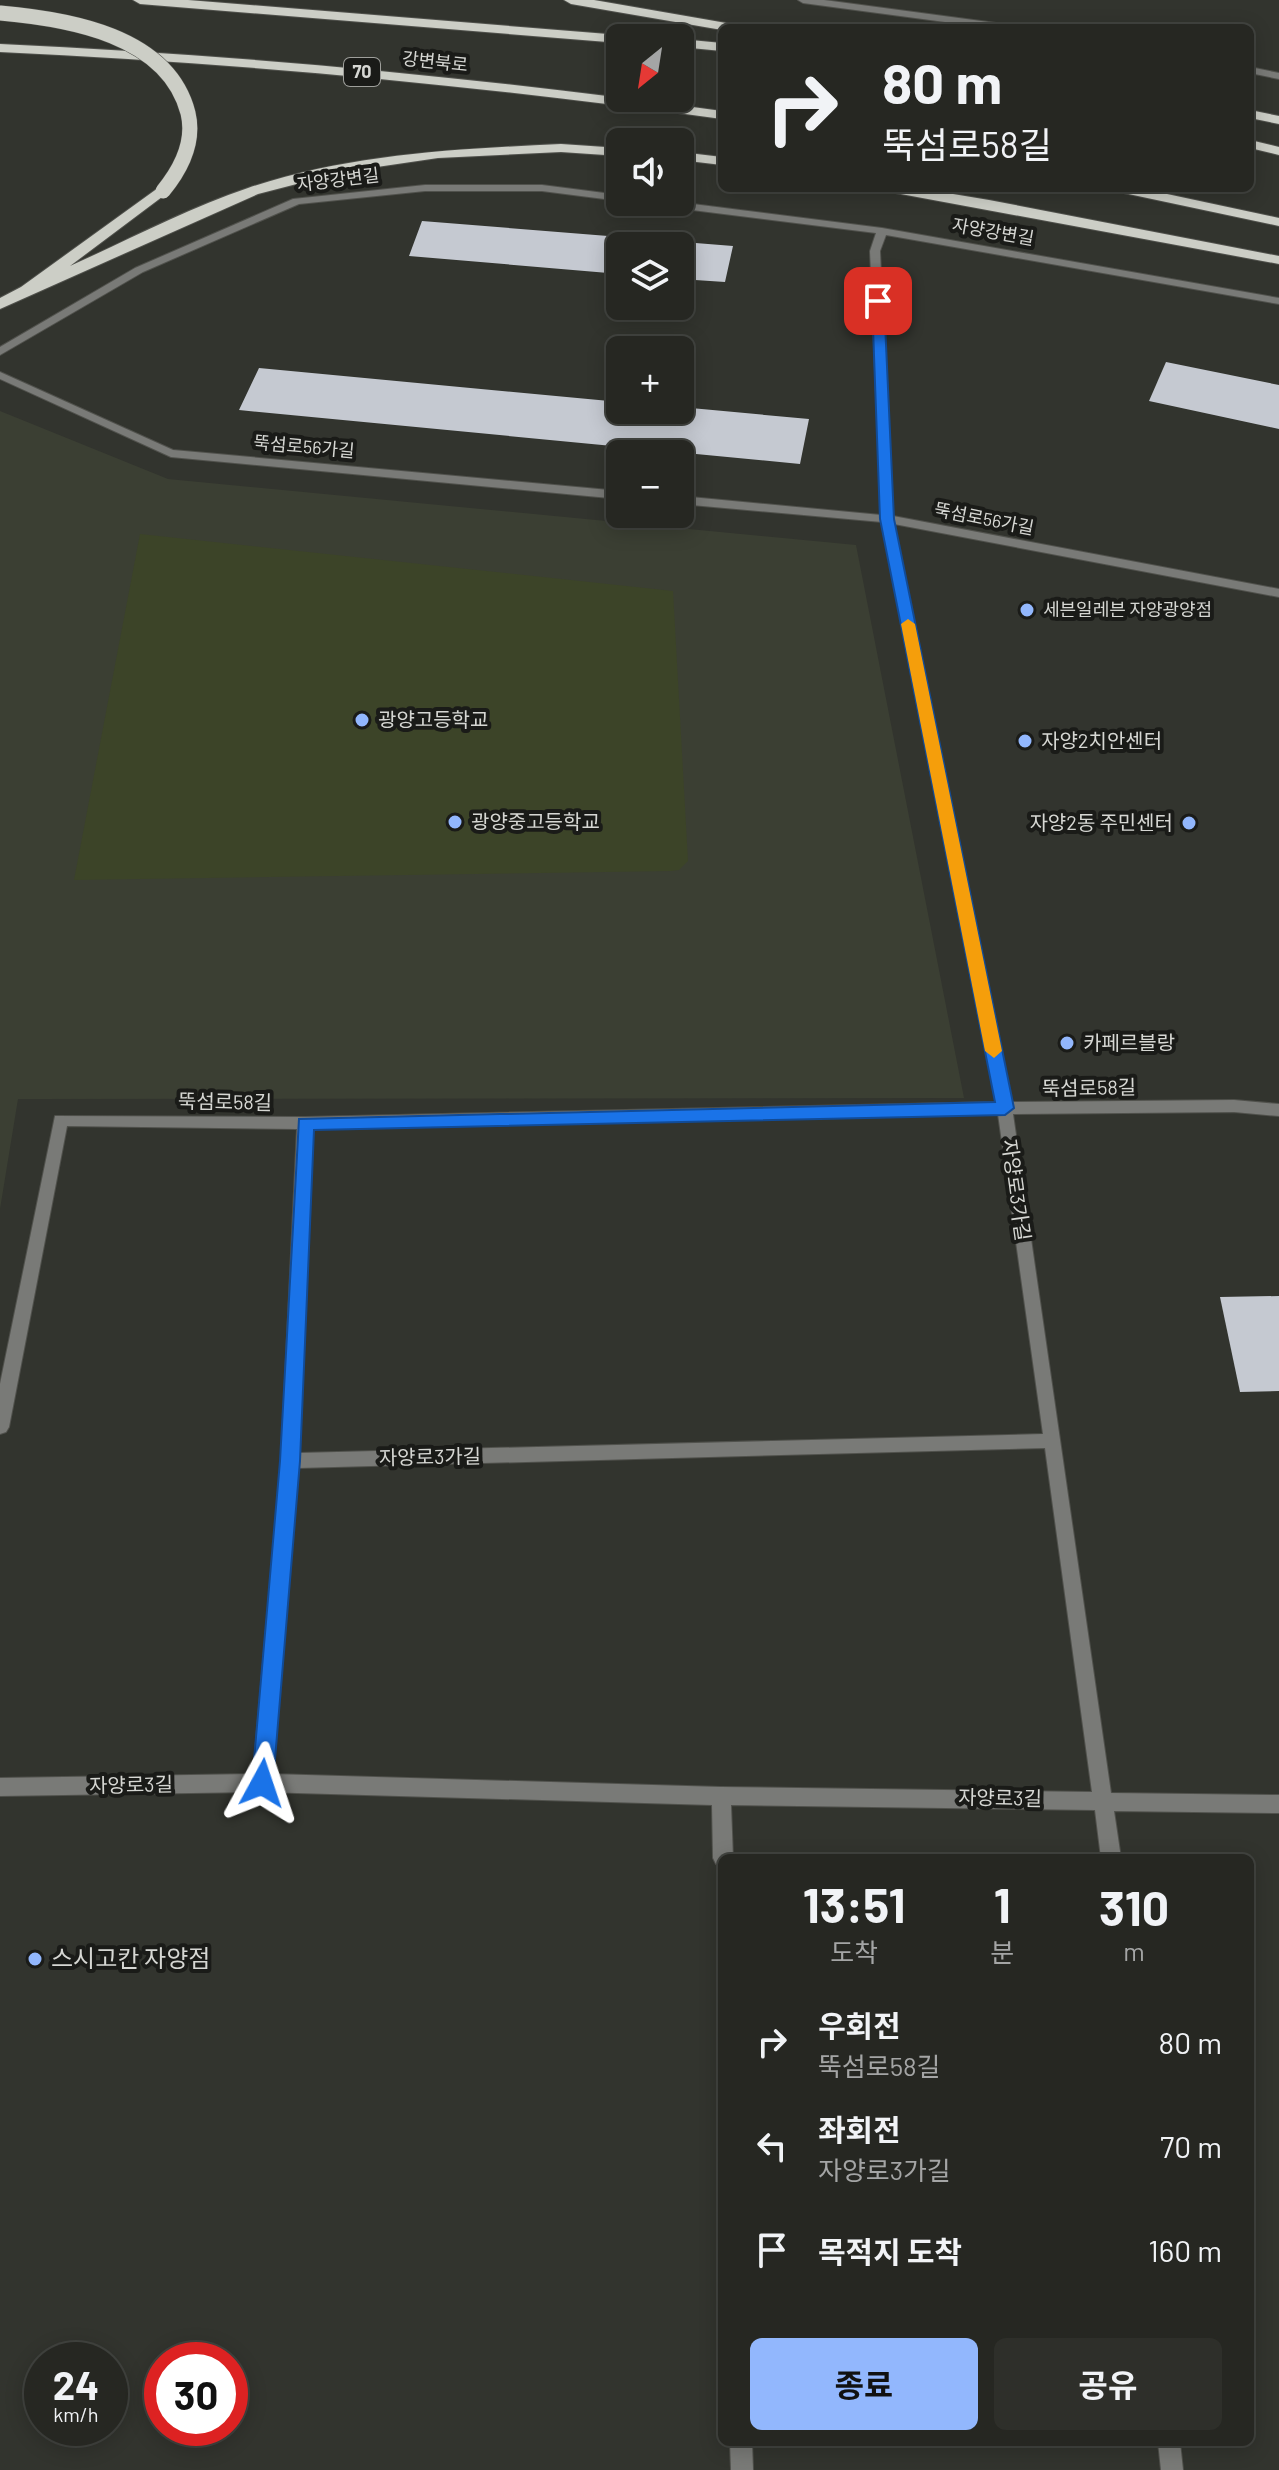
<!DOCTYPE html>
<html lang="ko">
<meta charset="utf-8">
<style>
:root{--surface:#262722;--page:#2e2f2a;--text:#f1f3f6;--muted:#a4a5a5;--line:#424440;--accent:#92b7fd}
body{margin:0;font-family:Barlow,"Noto Sans KR",sans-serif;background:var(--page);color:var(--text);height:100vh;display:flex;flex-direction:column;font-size:30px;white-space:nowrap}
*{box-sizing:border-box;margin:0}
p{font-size:26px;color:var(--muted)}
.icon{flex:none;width:44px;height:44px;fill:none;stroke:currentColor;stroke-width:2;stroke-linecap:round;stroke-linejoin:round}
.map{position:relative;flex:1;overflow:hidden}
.panel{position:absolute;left:718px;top:1854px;width:536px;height:592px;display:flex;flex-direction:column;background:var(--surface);border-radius:12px;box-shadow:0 4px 20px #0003,0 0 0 2px var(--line)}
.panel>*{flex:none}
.guide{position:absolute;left:718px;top:24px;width:536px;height:168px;border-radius:12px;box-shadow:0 4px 20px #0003,0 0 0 2px var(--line);background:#262722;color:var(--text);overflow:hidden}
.needle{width:52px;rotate:210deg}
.tools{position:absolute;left:606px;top:24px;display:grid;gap:16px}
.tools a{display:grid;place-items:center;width:88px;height:88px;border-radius:12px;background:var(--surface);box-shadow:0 4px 20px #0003,0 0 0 2px var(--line);font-size:40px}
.speed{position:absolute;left:24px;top:2342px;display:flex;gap:16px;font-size:40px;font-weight:700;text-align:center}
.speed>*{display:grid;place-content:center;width:104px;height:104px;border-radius:50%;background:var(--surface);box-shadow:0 4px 20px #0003,0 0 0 2px var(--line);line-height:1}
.speed small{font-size:20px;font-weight:400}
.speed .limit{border:12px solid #d22;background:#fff;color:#111}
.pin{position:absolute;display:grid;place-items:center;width:68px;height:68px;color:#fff;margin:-34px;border-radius:16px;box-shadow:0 4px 12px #0006}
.me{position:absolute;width:88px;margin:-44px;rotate:5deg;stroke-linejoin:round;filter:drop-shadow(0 0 6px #0008)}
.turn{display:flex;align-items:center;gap:28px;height:168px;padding:0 32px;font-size:36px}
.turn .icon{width:104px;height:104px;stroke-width:2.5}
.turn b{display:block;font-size:56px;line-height:68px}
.eta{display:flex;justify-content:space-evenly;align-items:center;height:136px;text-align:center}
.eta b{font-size:48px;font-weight:700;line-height:56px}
.cta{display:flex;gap:16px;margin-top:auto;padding:16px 32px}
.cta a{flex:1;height:92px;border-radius:12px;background:var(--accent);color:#111;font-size:32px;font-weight:700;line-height:92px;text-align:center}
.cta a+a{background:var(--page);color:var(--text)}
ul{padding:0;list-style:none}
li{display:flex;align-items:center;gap:24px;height:104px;padding:0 32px}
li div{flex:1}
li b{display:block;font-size:30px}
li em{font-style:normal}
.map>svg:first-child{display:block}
.built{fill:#3b3f33}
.green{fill:#3c4428}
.building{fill:#c5c9d1}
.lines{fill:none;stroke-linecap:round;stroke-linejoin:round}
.minor-casing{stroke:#50514c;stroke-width:2}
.trunk-casing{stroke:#50514c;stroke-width:2}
.minor{fill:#797a77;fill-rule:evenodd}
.trunk{fill:#cccec6;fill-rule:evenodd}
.trunk-bridge-casing{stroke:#50514c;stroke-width:16;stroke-linecap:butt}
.trunk-bridge{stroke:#cccec6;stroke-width:15}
.route{fill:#1a73e8;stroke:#114b97;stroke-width:2}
.slow{fill:#f59e0b}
.poi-dot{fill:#92b7fd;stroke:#1a1b18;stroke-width:3}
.labels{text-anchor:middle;stroke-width:8;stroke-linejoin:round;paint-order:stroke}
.far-street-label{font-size:18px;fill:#d6d7d3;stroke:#1a1b18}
.shield{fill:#1a1b18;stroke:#9e9f9b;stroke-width:2}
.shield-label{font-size:18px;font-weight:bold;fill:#d6d7d3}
.far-poi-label{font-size:18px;fill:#d6d7d3;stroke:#1a1b18;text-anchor:start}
.poi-label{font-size:20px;fill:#d6d7d3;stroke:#1a1b18;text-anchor:start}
.street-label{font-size:20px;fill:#d6d7d3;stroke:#1a1b18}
.near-poi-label{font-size:24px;fill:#d6d7d3;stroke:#1a1b18;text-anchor:start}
</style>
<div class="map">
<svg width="1279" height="2470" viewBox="0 0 1279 2470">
<rect width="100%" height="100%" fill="#32342e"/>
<path class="built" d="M0,411L168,479L856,545L964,1098L18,1099L0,1209Z"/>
<path class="green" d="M140,534L673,591L688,861L679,870L671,871L74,880Z"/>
<g class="building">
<path d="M422,221L733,246L725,282L680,279V246H620V274L409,256Z"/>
<path d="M1166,362L1279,385V429L1149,401Z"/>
<path d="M259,368L620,402V410H680V407L809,419L800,464L239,410Z"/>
<path d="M1279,1296V1391L1240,1392L1220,1297Z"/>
</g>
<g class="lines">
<g class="minor-casing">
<g id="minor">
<path d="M798,0H824L1011,25L1016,28H990L803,3Z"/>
<path d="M1250,67L1279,73V79L1250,73Z"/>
<path d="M425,185H542L620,195V201L542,191H425L299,204L143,272L0,355V347L135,268L293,199Z"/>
<path d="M647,202H677L882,228L1279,298V304L886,235L880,251L893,516L1279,589V597L894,524L1011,1102L1234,1100L1279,1104V1116L1234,1112L1013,1114L1111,1793L1279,1795V1813L1114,1811L1121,1858H1101L1095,1810L731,1805L733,1858H722V1867L716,1864L713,1858L712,1805L262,1792L0,1796V1778L253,1774L281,1461L297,1129L67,1126L9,1427L6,1432L0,1434V1384L55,1116L305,1117L996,1102L882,522L680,504V496L881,515L870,251L876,233L652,205ZM998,1114L1043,1434L299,1453L312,1129ZM1045,1448L1092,1792L721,1787L272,1774L298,1468Z"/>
<path d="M0,372L173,450L620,491V499L171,457L0,379Z"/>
<path d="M730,2442H752L753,2470H731Z"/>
<path d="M1158,2442H1180L1183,2470H1161Z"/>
</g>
</g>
<g class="trunk-casing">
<g id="trunk">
<path d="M133,0H188L620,35L626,38H620V43L140,4Z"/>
<path d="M564,0H594L732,24L739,28L722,30L571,4Z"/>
<path d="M680,39L722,43V51L680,47Z"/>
<path d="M0,44C242,55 483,78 722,111V119C482,86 242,63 0,52Z"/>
<path d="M1250,110L1279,116V124L1250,118Z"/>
<path d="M1250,140L1279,147V155L1250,148Z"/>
<path d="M561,144L620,148V156L561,152L438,158L343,172L258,194L0,309V298L21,287L158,188L163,187L170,191L70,266C128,240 188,208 248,188C349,154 456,149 561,144Z"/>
<path d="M680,152L722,157V165L680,160Z"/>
<path d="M883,188H917L989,200L1279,256V264L890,192Z"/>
<path d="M1112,188H1139L1279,218V226L1119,192Z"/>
</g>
</g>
<use href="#minor" class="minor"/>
<use href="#trunk" class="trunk"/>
<g class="trunk-bridge-casing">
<path id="trunk-bridge" d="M0,13C68,19 168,35 188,113C195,142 181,169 163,191"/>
</g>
<use href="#trunk-bridge" class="trunk-bridge"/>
</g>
<path class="route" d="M878,297L884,301L894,519L1014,1108L1005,1115L314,1130L300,1461L273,1783L270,1790L262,1793L255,1790L252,1783L280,1461L299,1119L995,1102L880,519L872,301Z"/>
<path class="slow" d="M908,619L915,624L1002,1051L994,1058L985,1051L901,624Z"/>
<g class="poi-dot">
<circle cx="1027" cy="610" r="8"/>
<circle cx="362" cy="720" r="8"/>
<circle cx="1025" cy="741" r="8"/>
<circle cx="455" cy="822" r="8"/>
<circle cx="1189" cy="823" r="8"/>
<circle cx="1067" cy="1043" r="8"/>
<circle cx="35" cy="1959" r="8"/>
</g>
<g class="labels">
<g class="far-street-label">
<text transform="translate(435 62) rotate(6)" y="6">강변북로</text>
<text transform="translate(338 180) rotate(-7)" y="6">자양강변길</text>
<text transform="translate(993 232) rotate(10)" y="6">자양강변길</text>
<text transform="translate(304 447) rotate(5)" y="6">뚝섬로56가길</text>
<text transform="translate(984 519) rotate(11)" y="6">뚝섬로56가길</text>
</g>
<rect class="shield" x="344" y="58" width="36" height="28" rx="6"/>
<g class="shield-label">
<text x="362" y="78">70</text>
</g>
<g class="far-poi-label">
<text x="1043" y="616">세븐일레븐 자양광양점</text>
</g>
<g class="poi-label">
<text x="378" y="727">광양고등학교</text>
<text x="1041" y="748">자양2치안센터</text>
<text x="471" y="829">광양중고등학교</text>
<text x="1173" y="830" text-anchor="end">자양2동 주민센터</text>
<text x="1083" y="1050">카페르블랑</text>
</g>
<g class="street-label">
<text transform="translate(1089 1088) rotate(-1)" y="7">뚝섬로58길</text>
<text transform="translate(225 1102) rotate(1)" y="7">뚝섬로58길</text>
<text transform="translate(1016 1190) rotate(82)" y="7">자양로3가길</text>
<text transform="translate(430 1457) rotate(-1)" y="7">자양로3가길</text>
<text transform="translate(131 1785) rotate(-1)" y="7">자양로3길</text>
<text transform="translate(1000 1798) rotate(1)" y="7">자양로3길</text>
</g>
<g class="near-poi-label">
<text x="51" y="1967">스시고칸 자양점</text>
</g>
</g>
</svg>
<div class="tools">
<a><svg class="needle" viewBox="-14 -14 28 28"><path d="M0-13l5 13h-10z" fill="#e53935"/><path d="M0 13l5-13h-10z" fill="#a4a5a5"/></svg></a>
<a><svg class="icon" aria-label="sound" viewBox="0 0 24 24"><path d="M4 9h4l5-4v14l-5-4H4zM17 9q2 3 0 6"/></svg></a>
<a><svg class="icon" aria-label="layers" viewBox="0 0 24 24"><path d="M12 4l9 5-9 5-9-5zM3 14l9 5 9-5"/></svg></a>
<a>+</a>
<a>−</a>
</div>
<div class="speed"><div>24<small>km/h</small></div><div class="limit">30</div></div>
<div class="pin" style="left:878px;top:301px;background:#d93025"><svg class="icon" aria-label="arrive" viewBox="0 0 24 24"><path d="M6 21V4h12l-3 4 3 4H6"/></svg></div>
<svg class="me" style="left:262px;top:1783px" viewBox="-20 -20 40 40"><path d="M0-17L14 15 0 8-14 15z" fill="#1a73e8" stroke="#fff" stroke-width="4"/></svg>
<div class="guide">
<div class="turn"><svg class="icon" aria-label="right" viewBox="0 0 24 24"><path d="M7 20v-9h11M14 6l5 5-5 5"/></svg><div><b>80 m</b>뚝섬로58길</div></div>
</div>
<section class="panel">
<div class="eta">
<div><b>13:51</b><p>도착</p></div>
<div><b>1</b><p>분</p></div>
<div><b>310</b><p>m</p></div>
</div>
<ul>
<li><svg class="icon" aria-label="right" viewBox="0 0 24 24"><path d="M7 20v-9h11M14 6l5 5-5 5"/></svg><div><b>우회전</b><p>뚝섬로58길</p></div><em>80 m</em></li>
<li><svg class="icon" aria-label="left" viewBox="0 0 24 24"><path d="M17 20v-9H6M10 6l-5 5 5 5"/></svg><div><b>좌회전</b><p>자양로3가길</p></div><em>70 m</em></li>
<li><svg class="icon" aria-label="arrive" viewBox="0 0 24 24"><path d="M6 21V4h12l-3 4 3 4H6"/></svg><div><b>목적지 도착</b></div><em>160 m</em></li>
</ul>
<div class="cta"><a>종료</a><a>공유</a></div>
</section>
</div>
